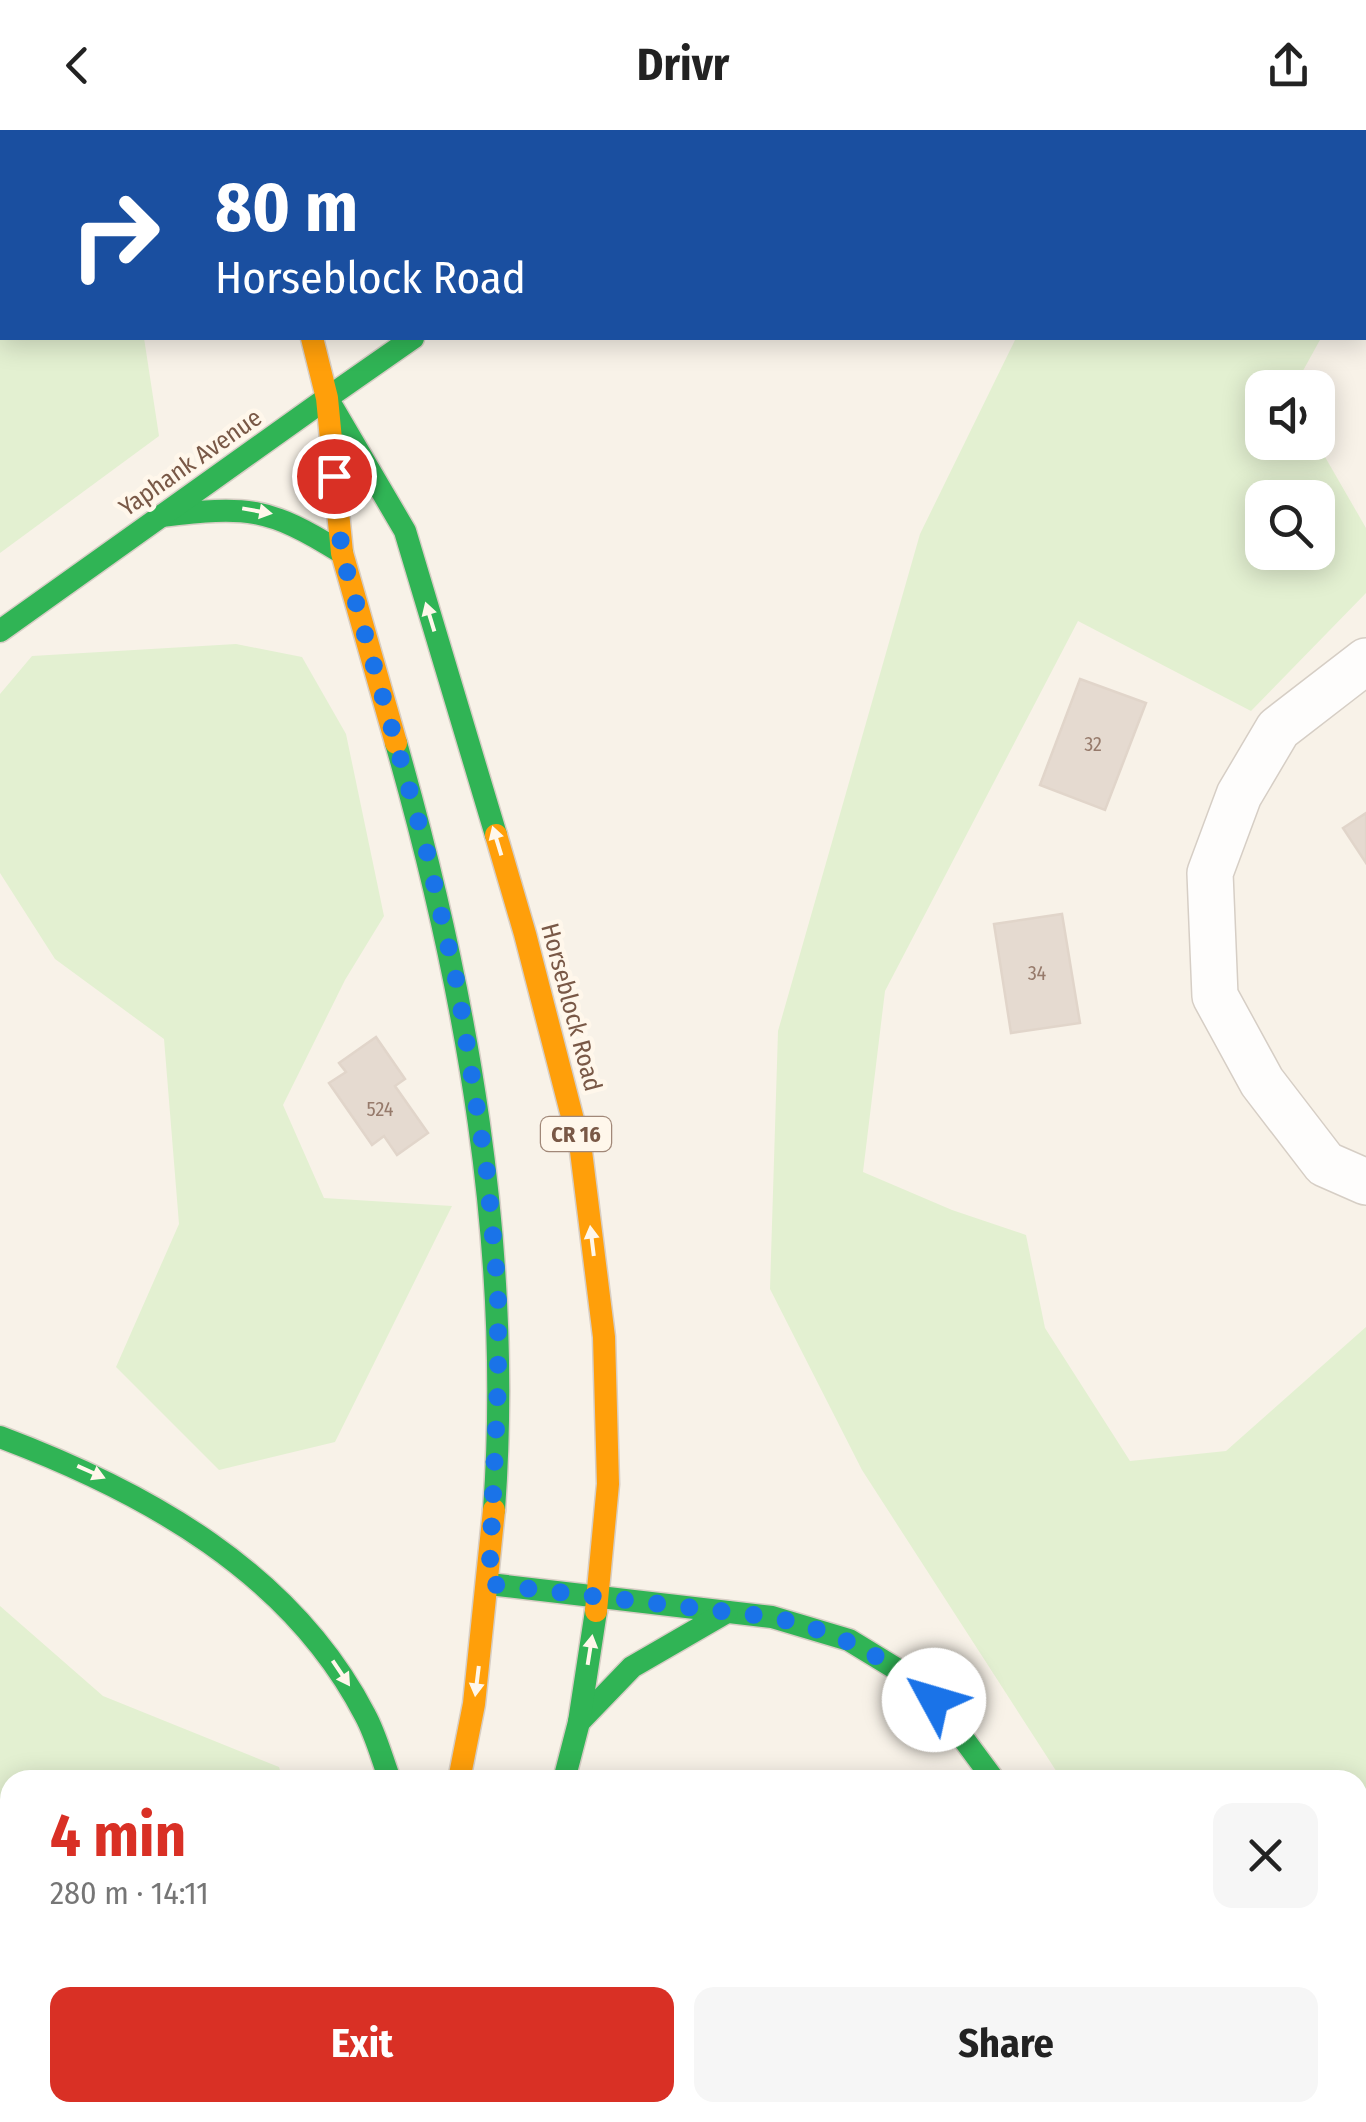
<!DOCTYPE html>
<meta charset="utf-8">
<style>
:root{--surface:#fff;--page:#f6f6f6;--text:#222;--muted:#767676;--accent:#d93025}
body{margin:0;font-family:"Fira Sans Condensed",sans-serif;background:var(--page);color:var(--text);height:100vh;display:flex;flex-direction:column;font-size:38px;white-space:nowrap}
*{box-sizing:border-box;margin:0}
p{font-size:32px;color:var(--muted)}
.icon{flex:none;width:55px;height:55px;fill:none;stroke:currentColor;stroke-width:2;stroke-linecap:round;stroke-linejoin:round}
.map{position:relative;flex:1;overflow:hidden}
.sheet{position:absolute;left:0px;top:1640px;width:1368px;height:352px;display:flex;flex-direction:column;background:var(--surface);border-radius:30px 30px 0 0;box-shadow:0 5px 25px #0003}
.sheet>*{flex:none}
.hud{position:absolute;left:0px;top:0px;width:1368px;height:210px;box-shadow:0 5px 25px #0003;background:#1a4fa0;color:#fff;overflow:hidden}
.controls{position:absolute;left:1245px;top:240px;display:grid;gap:20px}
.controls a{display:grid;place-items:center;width:90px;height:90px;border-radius:20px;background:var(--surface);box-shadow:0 5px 25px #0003;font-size:50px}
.pin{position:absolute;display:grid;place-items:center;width:85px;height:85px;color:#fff;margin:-42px;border:5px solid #fff;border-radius:50%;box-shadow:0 2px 10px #0007}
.me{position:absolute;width:110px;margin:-55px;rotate:309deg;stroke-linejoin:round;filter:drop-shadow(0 0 8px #0008)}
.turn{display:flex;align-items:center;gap:35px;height:210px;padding:0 50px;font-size:45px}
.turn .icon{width:130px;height:130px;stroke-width:2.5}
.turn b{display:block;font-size:70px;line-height:85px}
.round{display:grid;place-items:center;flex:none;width:105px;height:105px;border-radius:20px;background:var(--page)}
.head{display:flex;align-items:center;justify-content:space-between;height:170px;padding:0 50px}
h1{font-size:60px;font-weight:700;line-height:75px;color:var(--accent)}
.primary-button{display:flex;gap:20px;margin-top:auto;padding:20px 50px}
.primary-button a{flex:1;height:115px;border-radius:20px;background:var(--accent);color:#fff;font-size:40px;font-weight:700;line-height:115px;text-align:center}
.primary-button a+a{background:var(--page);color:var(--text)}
header{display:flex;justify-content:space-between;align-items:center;height:130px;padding:0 50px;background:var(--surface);font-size:45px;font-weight:700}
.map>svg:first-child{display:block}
.green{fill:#e3f0d1;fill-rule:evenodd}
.building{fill:#e5dad0;stroke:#e1d5ca;stroke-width:2.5}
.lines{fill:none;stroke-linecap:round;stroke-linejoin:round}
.street-casing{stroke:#d6cec5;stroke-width:48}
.fast-casing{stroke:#d7cec5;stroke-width:25}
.slow-casing{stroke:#d7cec5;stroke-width:25}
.jam-casing{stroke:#d7cec5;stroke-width:25}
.street{stroke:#fefdfc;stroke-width:45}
.fast{stroke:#30b455;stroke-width:22}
.slow{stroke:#ff9f0a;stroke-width:22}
.jam{stroke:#e5322d;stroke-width:22}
.oneway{fill:#fff7eb}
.route{stroke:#1a73e8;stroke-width:18;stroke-dasharray:0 32.4}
.labels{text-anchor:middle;stroke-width:9;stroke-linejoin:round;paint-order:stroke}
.number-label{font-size:20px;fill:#967a6b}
.shield{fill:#fff7eb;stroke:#a18878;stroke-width:2.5}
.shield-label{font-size:22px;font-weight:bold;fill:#795846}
.street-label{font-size:25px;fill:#795846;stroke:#fff7eb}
</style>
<header><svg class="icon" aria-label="back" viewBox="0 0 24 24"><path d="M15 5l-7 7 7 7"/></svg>Drivr<svg class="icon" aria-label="share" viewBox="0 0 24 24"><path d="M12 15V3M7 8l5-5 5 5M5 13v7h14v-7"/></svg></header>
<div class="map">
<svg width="1366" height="1992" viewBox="0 0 1366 1992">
<rect width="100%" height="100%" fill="#f8f2e8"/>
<g class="green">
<path d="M0,0L103,2H2V208H144L159,306L0,423Z"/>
<path d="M1016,208H1321L1294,257L1262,258V312L1317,313L1366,398V463L1251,581L1078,491L885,861L863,1042L952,1080L1026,1105L1045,1198L1130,1331L1226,1321L1366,1197V1992H1282L1276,1983L1358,1982V1650H1062L862,1340L770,1159L778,901L920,404ZM1262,368H1318V422H1262Z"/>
<path d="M236,514L302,527L346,604L384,786L345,850L283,975L324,1068L452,1076L335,1312L219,1340L116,1237L179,1094L164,909L55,829L0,743V564L32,526Z"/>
<path d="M0,1476L103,1566L279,1637L283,1650H10V1982L26,1983L17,1992H0Z"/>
</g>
<g class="building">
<path d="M1080,549L1146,573L1105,680L1040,655Z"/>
<path d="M1366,683V733L1343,698Z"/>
<path d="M1062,784L1080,893L1011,903L994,794Z"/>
<path d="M376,907L405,949L395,956L428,1003L397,1025L384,1006L372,1015L329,953L346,942L339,933Z"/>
</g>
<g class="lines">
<g class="street-casing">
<path id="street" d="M1366,531L1278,599L1239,665L1210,743L1215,866L1262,952L1325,1034L1366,1052"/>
</g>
<g class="fast-casing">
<g id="fast">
<path d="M694,2L697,0"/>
<path d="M327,268L413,208"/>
<path d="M333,278L405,401L496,705"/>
<path d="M161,386C247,376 267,376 342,423"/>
<path d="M0,501L327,268"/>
<path d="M396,613C467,862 513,1120 494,1380"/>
<path d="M0,1307C146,1362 291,1442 365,1585C376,1605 382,1629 390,1650"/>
<path d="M489,1454L772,1487L849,1510L908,1546L934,1569L994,1650"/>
<path d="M579,1592L632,1537L727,1482"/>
<path d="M564,1650L579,1592L596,1481"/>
<path d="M931,1982L951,1992"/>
<path d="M331,1992L334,1982"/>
</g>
</g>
<g class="slow-casing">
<g id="slow">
<path d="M253,0L254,2"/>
<path d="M315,0L316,2"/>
<path d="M312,208L327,268L342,423L396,613"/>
<path d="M496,705L525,804L581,1021L604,1207L608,1354L596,1481"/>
<path d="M459,1650L474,1574L494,1380"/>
<path d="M1214,1982L1221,1992"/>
<path d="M433,1992L438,1982"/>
</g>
</g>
<g class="jam-casing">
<path id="jam" d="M496,1992L508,1982"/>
</g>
<use href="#street" class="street"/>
<use href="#fast" class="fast"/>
<use href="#slow" class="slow"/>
<use href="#jam" class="jam"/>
</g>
<defs><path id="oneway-solid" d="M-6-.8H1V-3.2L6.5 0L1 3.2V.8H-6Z" transform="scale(2.5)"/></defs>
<g class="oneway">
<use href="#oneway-solid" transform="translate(257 381) rotate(10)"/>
<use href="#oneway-solid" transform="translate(430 487) rotate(-107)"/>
<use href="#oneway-solid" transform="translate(497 711) rotate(-107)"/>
<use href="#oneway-solid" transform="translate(592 1111) rotate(-97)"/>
<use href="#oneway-solid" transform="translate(91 1342) rotate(24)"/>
<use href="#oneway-solid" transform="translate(590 1520) rotate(-81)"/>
<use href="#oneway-solid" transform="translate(341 1543) rotate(56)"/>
<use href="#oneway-solid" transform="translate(477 1551) rotate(97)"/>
</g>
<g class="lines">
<path class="route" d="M334,346L342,424L426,718L458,858L487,1042L498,1160V1255L489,1454L772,1487C837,1502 884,1524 934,1570"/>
</g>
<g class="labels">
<g class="number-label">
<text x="1093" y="621">32</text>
<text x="1037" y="850">34</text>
<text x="380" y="986">524</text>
</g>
<rect class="shield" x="541" y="987" width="70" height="34" rx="8"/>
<g class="shield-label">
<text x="576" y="1012">CR 16</text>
</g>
<g class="street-label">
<text transform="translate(190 332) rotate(-35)" y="9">Yaphank Avenue</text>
<text transform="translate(572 877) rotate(75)" y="9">Horseblock Road</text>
</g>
</g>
</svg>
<div class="controls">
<a><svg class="icon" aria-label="sound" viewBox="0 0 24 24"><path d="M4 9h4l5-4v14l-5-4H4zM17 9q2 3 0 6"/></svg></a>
<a><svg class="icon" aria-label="search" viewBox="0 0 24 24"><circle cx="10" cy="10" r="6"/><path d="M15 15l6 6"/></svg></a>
</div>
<div class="pin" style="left:334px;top:346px;background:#d93025"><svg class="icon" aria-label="arrive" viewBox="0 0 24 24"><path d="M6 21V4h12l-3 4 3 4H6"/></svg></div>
<svg class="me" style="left:934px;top:1570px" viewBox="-20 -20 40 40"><circle r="19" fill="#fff"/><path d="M0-13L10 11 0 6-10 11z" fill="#1a73e8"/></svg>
<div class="hud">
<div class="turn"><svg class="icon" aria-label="right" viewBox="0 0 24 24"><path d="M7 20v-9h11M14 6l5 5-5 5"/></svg><div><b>80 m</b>Horseblock Road</div></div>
</div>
<section class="sheet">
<div class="head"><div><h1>4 min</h1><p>280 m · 14:11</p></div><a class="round"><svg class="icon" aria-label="close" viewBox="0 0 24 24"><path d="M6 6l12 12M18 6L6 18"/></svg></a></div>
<div class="primary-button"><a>Exit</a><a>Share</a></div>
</section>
</div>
